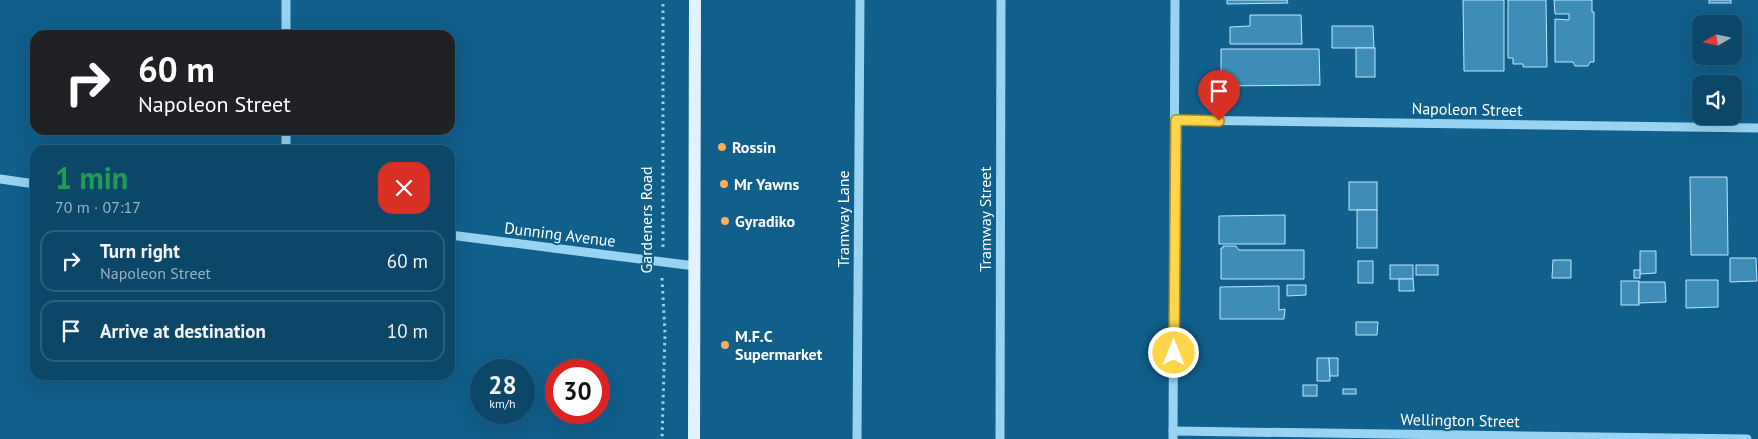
<!DOCTYPE html>
<meta charset="utf-8">
<style>
:root{--surface:#0d4768;--page:#164e6e;--text:#f1f3f6;--muted:#9ab2c0;--line:#2d5f7c}
body{margin:0;font-family:"PT Sans",sans-serif;background:var(--page);color:var(--text);height:100vh;display:flex;flex-direction:column;font-size:19px;white-space:nowrap}
*{box-sizing:border-box;margin:0}
p{font-size:16px;color:var(--muted)}
.icon{flex:none;width:28px;height:28px;fill:none;stroke:currentColor;stroke-width:2;stroke-linecap:round;stroke-linejoin:round}
.map{position:relative;flex:1;overflow:hidden}
.side{position:absolute;left:30px;top:145px;width:425px;height:235px;display:flex;flex-direction:column;background:var(--surface);border-radius:15px;box-shadow:0 5px 20px #0002,0 0 0 1px var(--line)}
.side>*{flex:none}
.guide{position:absolute;left:30px;top:30px;width:425px;height:105px;border-radius:15px;box-shadow:0 5px 20px #0002,0 0 0 1px var(--line);background:#202124;color:#fff;overflow:hidden}
.needle{width:32px;rotate:261deg}
.controls{position:absolute;left:1692px;top:15px;display:grid;gap:10px}
.controls a{display:grid;place-items:center;width:50px;height:50px;border-radius:10px;background:var(--surface);box-shadow:0 5px 20px #0002,0 0 0 1px var(--line);font-size:25px}
.speed{position:absolute;left:470px;top:359px;display:flex;gap:10px;font-size:25px;font-weight:700;text-align:center}
.speed>*{display:grid;place-content:center;width:65px;height:65px;border-radius:50%;background:var(--surface);box-shadow:0 5px 20px #0002,0 0 0 1px var(--line);line-height:1}
.speed small{font-size:12px;font-weight:400}
.speed .limit{border:8px solid #d22;background:#fff;color:#111}
.pin{position:absolute;display:grid;place-items:center;width:42px;height:42px;color:#fff;margin:-51px -21px;border-radius:50% 50% 50% 0;rotate:-45deg;box-shadow:0 0 5px #0007}
.pin .icon{rotate:45deg}
.me{position:absolute;width:55px;margin:-28px;rotate:0deg;stroke-linejoin:round;filter:drop-shadow(0 0 4px #0008)}
.turn{display:flex;align-items:center;gap:18px;height:105px;padding:0 25px;font-size:22px}
.turn .icon{width:65px;height:65px;stroke-width:2.5}
.turn b{display:block;font-size:35px;line-height:42px}
.round{display:grid;place-items:center;flex:none;width:52px;height:52px;border-radius:15px;background:var(--page)}
.headline{display:flex;align-items:center;justify-content:space-between;height:85px;padding:0 25px}
h1{font-size:30px;font-weight:600;line-height:38px;color:#1e9e55}
ul{padding:0;list-style:none}
li{display:flex;align-items:center;gap:15px;height:62px;margin:0 10px 8px;padding:0 15px;border:2px solid var(--line);border-radius:15px}
li div{flex:1}
li b{display:block;font-size:19px}
li em{font-style:normal}
.map>svg:first-child{display:block}
.building{fill:#3e8db7;stroke:#bee7fd}
.lines{fill:none;stroke-linecap:round;stroke-linejoin:round}
.path{stroke:#98d3f1;stroke-width:3;stroke-dasharray:2.5 4;stroke-linecap:butt}
.minor{stroke:#98d3f1;stroke-width:9}
.major{stroke:#e2f3ff;stroke-width:12}
.route-casing{stroke:#a68a30;stroke-width:12}
.route{stroke:#ffd54a;stroke-width:9}
.poi-dot{fill:#ffad58;stroke:#115f8b;stroke-width:2}
.labels{text-anchor:middle;stroke-width:4;stroke-linejoin:round;paint-order:stroke}
.street-label{font-size:16px;fill:#fff;stroke:#115f8b}
.poi-label{font-size:16px;font-weight:bold;fill:#fff;stroke:#115f8b;text-anchor:start}
</style>
<div class="map">
<svg width="1758" height="439" viewBox="0 0 1758 439">
<rect width="100%" height="100%" fill="#115f8b"/>
<g class="building">
<path d="M1227,0H1287L1288,3L1227,4Z"/>
<path d="M1463,0H1504V71H1464Z"/>
<path d="M1508,0H1546L1547,67H1523V64H1513V58H1508Z"/>
<path d="M1554,0H1592V12H1594V62H1590L1588,66H1575L1573,62H1555V19L1569,20V14H1555Z"/>
<rect x="1709" y="0" width="22" height="3"/>
<path d="M1250,15H1301L1302,44H1230V27L1250,26Z"/>
<path d="M1332,26H1373L1374,48H1332Z"/>
<rect x="1356" y="48" width="19" height="29"/>
<path d="M1221,49H1319L1320,85L1221,86Z"/>
<path d="M1690,177H1727L1728,255H1691Z"/>
<rect x="1349" y="182" width="28" height="28"/>
<rect x="1357" y="210" width="20" height="38"/>
<path d="M1285,215V244H1219V216Z"/>
<path d="M1223,246H1236L1239,250H1304V279H1221V248H1223Z"/>
<path d="M1640,251H1656V273L1640,274Z"/>
<path d="M1730,258H1756L1757,281L1730,282Z"/>
<path d="M1553,260H1571V278H1552Z"/>
<rect x="1358" y="261" width="15" height="22"/>
<rect x="1390" y="265" width="23" height="14"/>
<rect x="1416" y="265" width="22" height="10"/>
<rect x="1634" y="270" width="6" height="8"/>
<path d="M1399,279H1413L1414,291H1399Z"/>
<path d="M1686,280H1718V307L1686,308Z"/>
<rect x="1621" y="281" width="18" height="24"/>
<path d="M1639,282H1665L1666,302L1639,303Z"/>
<path d="M1287,285H1306V295L1287,296Z"/>
<path d="M1279,286V310L1285,309L1284,319H1220V287Z"/>
<path d="M1356,322H1378L1377,335H1356Z"/>
<path d="M1317,358H1329L1330,381H1317Z"/>
<path d="M1329,358H1338V376H1330Z"/>
<rect x="1303" y="385" width="14" height="11"/>
<rect x="1343" y="389" width="13" height="5"/>
</g>
<g class="lines">
<g class="path">
<path d="M663,247V0"/>
<path d="M662,278L665,333L662,439"/>
</g>
<g class="minor">
<path d="M286,35V0"/>
<path d="M1176,120L1758,128"/>
<path d="M286,150V130"/>
<path d="M0,179L35,184"/>
<path d="M450,235L695,266"/>
<path d="M1173,431L1747,439"/>
<path d="M857,439L860,0"/>
<path d="M1000,439L1001,0"/>
<path d="M1173,439L1175,0"/>
</g>
<path class="major" d="M694,439L695,0"/>
</g>
<g class="lines">
<g class="route-casing">
<path id="route" d="M1174,353L1176,120L1219,121"/>
</g>
<use href="#route" class="route"/>
</g>
<g class="poi-dot">
<circle cx="722" cy="147" r="5"/>
<circle cx="724" cy="184" r="5"/>
<circle cx="725" cy="221" r="5"/>
<circle cx="725" cy="345" r="5"/>
</g>
<g class="labels">
<g class="street-label">
<text transform="translate(1467 109) rotate(1)" y="6">Napoleon Street</text>
<text transform="translate(843 219) rotate(-90)" y="6">Tramway Lane</text>
<text transform="translate(985 219) rotate(-90)" y="6">Tramway Street</text>
<text transform="translate(646 220) rotate(-90)" y="6">Gardeners Road</text>
<text transform="translate(560 234) rotate(7)" y="6">Dunning Avenue</text>
<text transform="translate(1460 420) rotate(1)" y="6">Wellington Street</text>
</g>
<g class="poi-label">
<text x="732" y="153">Rossin</text>
<text x="734" y="190">Mr Yawns</text>
<text x="735" y="227">Gyradiko</text>
<text x="735" y="342">M.F.C<tspan x="735" dy="18">Supermarket</tspan></text>
</g>
</g>
</svg>
<div class="controls">
<a><svg class="needle" viewBox="-14 -14 28 28"><path d="M0-13l5 13h-10z" fill="#e53935"/><path d="M0 13l5-13h-10z" fill="#9ab2c0"/></svg></a>
<a><svg class="icon" aria-label="sound" viewBox="0 0 24 24"><path d="M4 9h4l5-4v14l-5-4H4zM17 9q2 3 0 6"/></svg></a>
</div>
<div class="speed"><div>28<small>km/h</small></div><div class="limit">30</div></div>
<div class="pin" style="left:1219px;top:121px;background:#d93025"><svg class="icon" aria-label="arrive" viewBox="0 0 24 24"><path d="M6 21V4h12l-3 4 3 4H6"/></svg></div>
<svg class="me" style="left:1174px;top:353px" viewBox="-20 -20 40 40"><circle r="17" fill="#ffd54a" stroke="#fff" stroke-width="3"/><path d="M0-11L8 9 0 5-8 9z" fill="#fff"/></svg>
<div class="guide">
<div class="turn"><svg class="icon" aria-label="right" viewBox="0 0 24 24"><path d="M7 20v-9h11M14 6l5 5-5 5"/></svg><div><b>60 m</b>Napoleon Street</div></div>
</div>
<section class="side">
<div class="headline"><div><h1>1 min</h1><p>70 m · 07:17</p></div><a class="round" style="background:#d93025;color:#fff"><svg class="icon" aria-label="close" viewBox="0 0 24 24"><path d="M6 6l12 12M18 6L6 18"/></svg></a></div>
<ul>
<li><svg class="icon" aria-label="right" viewBox="0 0 24 24"><path d="M7 20v-9h11M14 6l5 5-5 5"/></svg><div><b>Turn right</b><p>Napoleon Street</p></div><em>60 m</em></li>
<li><svg class="icon" aria-label="arrive" viewBox="0 0 24 24"><path d="M6 21V4h12l-3 4 3 4H6"/></svg><div><b>Arrive at destination</b></div><em>10 m</em></li>
</ul>
</section>
</div>
